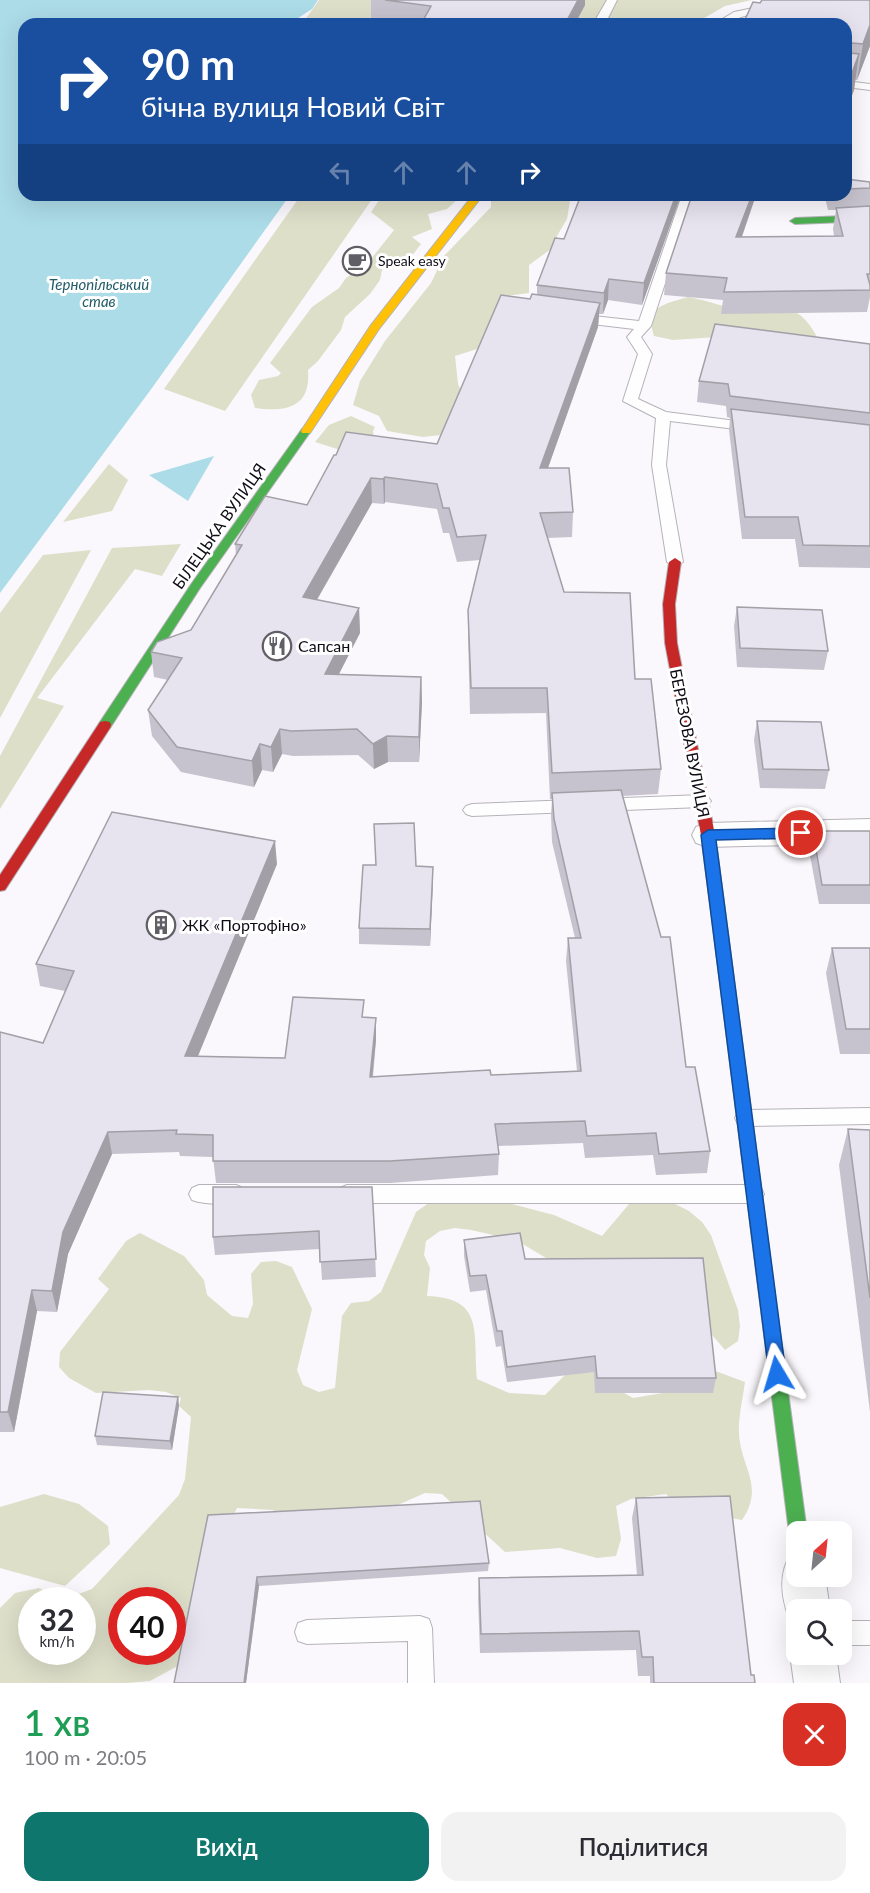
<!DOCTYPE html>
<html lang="uk">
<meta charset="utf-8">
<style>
:root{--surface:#fff;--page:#f2f2f3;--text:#2b2b33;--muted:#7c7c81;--accent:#0f766e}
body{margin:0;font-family:Lato,sans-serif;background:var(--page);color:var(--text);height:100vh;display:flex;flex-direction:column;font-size:22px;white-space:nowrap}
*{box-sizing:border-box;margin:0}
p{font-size:20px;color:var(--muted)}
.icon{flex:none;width:33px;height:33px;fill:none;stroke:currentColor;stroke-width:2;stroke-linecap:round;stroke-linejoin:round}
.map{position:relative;height:1683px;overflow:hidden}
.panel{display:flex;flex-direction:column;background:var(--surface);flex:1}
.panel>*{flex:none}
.guide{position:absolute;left:18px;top:18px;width:834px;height:183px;border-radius:18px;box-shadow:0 6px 24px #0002;background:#1a4fa0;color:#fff;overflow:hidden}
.needle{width:39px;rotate:27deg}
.fabs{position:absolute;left:786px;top:1521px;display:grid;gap:12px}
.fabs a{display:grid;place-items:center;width:66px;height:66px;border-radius:12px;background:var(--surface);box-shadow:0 6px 24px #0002;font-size:30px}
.speed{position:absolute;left:18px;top:1587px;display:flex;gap:12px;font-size:30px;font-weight:700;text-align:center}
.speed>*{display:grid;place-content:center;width:78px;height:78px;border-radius:50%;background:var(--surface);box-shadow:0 6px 24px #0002;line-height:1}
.speed small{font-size:15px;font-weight:400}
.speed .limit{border:9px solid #d22;background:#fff;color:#111}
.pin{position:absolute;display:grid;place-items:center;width:51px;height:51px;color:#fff;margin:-26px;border:3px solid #fff;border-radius:50%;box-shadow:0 2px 6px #0007}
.me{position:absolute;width:66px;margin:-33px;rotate:353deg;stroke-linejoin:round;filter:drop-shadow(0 0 4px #0008)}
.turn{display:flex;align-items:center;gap:21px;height:126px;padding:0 24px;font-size:27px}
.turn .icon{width:78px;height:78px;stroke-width:2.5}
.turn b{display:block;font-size:42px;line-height:51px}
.lanes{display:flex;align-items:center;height:57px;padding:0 24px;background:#0003;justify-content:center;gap:30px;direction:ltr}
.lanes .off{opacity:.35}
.round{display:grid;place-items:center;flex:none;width:63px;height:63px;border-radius:18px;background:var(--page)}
.headline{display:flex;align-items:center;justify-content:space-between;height:102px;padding:0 24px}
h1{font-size:36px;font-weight:600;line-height:45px;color:#1e9e55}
.cta{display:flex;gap:12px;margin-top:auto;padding:12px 24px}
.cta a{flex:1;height:69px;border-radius:18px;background:var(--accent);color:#fff;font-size:24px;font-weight:600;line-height:69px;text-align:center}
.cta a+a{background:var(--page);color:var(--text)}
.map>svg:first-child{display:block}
.green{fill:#dddfc9;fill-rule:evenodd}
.water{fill:#acdce8}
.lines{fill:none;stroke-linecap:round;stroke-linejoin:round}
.lane-casing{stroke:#b5b3b9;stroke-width:2}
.street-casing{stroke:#b5b3b9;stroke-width:2}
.fast-casing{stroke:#b5b3b9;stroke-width:2}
.slow-casing{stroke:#b5b3b9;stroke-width:2}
.jam-casing{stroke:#b5b3b9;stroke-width:2}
.lane{fill:#fefeff;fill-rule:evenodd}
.street{fill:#fefeff;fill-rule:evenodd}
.fast{fill:#4caf50;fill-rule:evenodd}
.slow{fill:#ffc107;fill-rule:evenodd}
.jam{fill:#c62828;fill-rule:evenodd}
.wall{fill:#c7c3ce}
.shaded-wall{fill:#a29fa7}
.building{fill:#e7e3ef;stroke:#a29fa7;stroke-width:1.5}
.route{fill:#1a73e8;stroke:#114b97;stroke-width:1.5}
.labels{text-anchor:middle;stroke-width:6;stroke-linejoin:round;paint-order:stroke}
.far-poi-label{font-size:14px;fill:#0f0c15;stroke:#fff;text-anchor:start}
.far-water-label{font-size:15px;font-style:italic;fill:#225c68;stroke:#fff}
.street-label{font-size:16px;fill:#0f0c15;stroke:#fff}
.poi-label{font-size:16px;fill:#0f0c15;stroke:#fff;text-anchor:start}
</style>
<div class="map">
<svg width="870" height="1683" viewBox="0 0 870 1683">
<rect width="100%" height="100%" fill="#faf8fc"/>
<g class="green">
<path d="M319,0H752L725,6L694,24H302Z"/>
<path d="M301,195H375L225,411L164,389Z"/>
<path d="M397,195H458L457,200L447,209L428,214L432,229L412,237L421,244L411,257H389L384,260L380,280L370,294L345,317L341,330L318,361L308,370C311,408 286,412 255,408L251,395L259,380L278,376L281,373L270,363L312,307L339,288L346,278L367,264L394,230L371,212L380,199Z"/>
<path d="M491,195H571L567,219L557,236L555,246L529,265V293L507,296L480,348L455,356L458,384L464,397L456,421L441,435L423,437L387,431L379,416L353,405L360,381L385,341L431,283L444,256L491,207Z"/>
<path d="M688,297C703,299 716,305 730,307C768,312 794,293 817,337H717L673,340L654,336C644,306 665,304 688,297Z"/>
<path d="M351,416L375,427L373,431L374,438L359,450L337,449L315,442L329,425Z"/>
<path d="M109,464L128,480L112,511L63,522Z"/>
<path d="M181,544L162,576L135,569L37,698L64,706L0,809V756L112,548Z"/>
<path d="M91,550L0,718V613L43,555Z"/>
<path d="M440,1195L489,1198L554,1215L602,1236L630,1203L641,1197L673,1203L689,1211L702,1222L711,1235L738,1310L740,1326L738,1341L725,1350L664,1279L556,1264L516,1240L471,1230L455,1228L440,1231L426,1241L424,1255L430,1268L427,1296C485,1298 473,1333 477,1379L509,1393L545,1395L577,1363L591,1356L617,1389L633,1398L686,1389L710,1369L745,1382C743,1398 738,1418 739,1434C741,1468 765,1486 742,1520L725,1517H690L666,1494L631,1499L616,1506L621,1539L616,1556L597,1558L560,1548L505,1552L442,1494L425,1493L375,1515L304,1521L272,1510L237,1508L229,1525L185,1662L150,1681L127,1683H0V1608L15,1593L39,1588C61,1599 69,1598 92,1589L179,1495L185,1479L191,1417L179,1406L181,1398L166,1392L149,1390L96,1393L69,1378L59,1367L60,1352L109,1289L98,1279L126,1241L140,1233L184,1256L204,1280L207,1295L232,1316L248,1318L253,1304L251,1274L261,1262L276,1261L292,1267L312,1309L297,1370L303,1385L319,1392L335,1388L342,1316L351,1303L369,1301L381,1292L416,1212ZM32,1600H82V1652H32ZM122,1600H172V1652H122Z"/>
<path d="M44,1494L79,1504L108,1526L110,1544L65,1586L0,1568V1507Z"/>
</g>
<g class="water">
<path d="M0,0H318L312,9L289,24H24V195H290L152,388L0,593Z"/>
<path d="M214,456L188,501L149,475Z"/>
</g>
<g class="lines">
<g class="lane-casing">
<g id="lane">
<path d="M607,0H617L605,24H593Z"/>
<path d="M758,7H772L777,10C771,15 762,13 753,14C739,16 729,24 714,24L734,12Z"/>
<path d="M846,81L870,84V90L846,87Z"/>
<path d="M682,195H694L651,326L641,337L652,354L638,399L666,412L752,423L759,427L752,431L670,421L666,465L683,562L675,567L667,562L652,465L656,418L623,401L638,354L627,337L634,329L575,322L568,318L575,314L639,321Z"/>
<path d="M702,795L708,797L711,801L708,805L702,807L472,816L466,814L463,810L466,806L472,804Z"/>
<path d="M870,1108V1124L745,1126L738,1124L735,1118L738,1112L745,1110Z"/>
<path d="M199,1185H236L243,1188L246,1194L243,1200C229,1205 206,1205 192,1200L189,1194L192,1188Z"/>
<path d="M347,1185H754L761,1188L764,1194L761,1200L754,1203H347L340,1200L337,1194L340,1188Z"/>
<path d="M420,1616L429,1619L432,1628L434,1683H408V1641L307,1644L298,1641L295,1632L298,1623L307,1620Z"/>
<rect x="842" y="1621" width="28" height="24"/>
</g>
</g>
<g class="street-casing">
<g id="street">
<path d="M870,819V843L708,847L696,843L692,835L696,827L708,823Z"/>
<path d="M796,1557V1576H825L830,1610H796V1627L792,1626C783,1604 778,1582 787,1561Z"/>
<path d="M796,1639V1654H836L840,1683H794L790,1654Z"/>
</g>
</g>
<g class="fast-casing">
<g id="fast">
<path d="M870,215V221L795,224L790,221L795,218Z"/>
<path d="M306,428L311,431L200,588L110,728H100L99,725L100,722L192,583L302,429Z"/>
<path d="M770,1311L776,1313L778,1318L807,1532H796V1540L792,1538L789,1532L762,1318L764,1313Z"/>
</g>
</g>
<g class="slow-casing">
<g id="slow">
<path d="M473,195H483L379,329L310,433H302L301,431L371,325Z"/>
<path d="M717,898L722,899L724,903L778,1318L776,1323L770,1325L764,1323L762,1318L710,903L712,899Z"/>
</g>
</g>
<g class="jam-casing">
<g id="jam">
<path d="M675,558L681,562L675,604L677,643L715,835L724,903L722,907H712L710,903L701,835L665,643L663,604L669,562Z"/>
<path d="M105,721L110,722L111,725L110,728L5,890L0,891V875L100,722Z"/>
</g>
</g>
<use href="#lane" class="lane"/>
<use href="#street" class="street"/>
<use href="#fast" class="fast"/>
<use href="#slow" class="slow"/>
<use href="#jam" class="jam"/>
</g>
<g class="wall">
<path d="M371,0H585V5L575,24H416L371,18Z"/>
<path d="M870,0V46L857,80H855L854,90L846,111V24L760,3Z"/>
<path d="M846,179L870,182V297L867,312L721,314L723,300L664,295L666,273L692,195H756L742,237L834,236L833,229L836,210H828L825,198L826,195H846Z"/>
<path d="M581,195H681L642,305L608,300L603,314H599L598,327L548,468L573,512L572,537L547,538L564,592L635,679L661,769L658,794L622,796L686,1067L710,1151L707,1173L656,1175L653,1155L585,1158L583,1143L498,1146L499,1154L498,1175L390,1183H216L213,1157L180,1156L179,1152L112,1154L68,1254L57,1312L37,1311L14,1432H0V1032L43,1043L65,991L40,986L36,964L277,864L197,1056L285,1058L365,1017L376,1018V1040L373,1077L491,1075L577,1071L566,961L568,938H575L552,842L551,815L552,799H550L546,713L470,714L468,636V610L480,560L457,562L449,533H443L437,509L385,502L384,504L372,503L317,600L359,608L360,633L339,674L421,677L422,702L419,762H388L374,769L358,755L293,756L282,754L273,772L262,770L254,787L181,772L152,736L148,710L168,680L154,677L151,652L191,630L236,555L235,544L307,505L437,444L530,299L537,295V285L564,239Z"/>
<path d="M870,344V568L799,567L795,539H742L729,430L730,418L727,417L726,406L697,402L699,381Z"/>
<path d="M737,607L828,651L824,670L737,667L734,626Z"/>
<path d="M757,721L829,770L825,789L760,788L754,740Z"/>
<path d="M813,831H870V904H819L809,850Z"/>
<path d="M416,866L433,867L430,946L359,944V928Z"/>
<path d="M832,948H870V1054H840L826,973Z"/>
<path d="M848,1129L870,1130V1412L839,1165Z"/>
<path d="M372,1187L376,1277L322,1280L320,1249L215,1255L213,1237Z"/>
<path d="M464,1240L525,1259L716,1378L713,1393H595L594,1372L507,1382L501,1346L496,1347L486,1290L470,1292L464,1256Z"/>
<path d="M178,1397L179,1406L172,1450L97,1445L95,1436Z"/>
<path d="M636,1498L751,1675L755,1683H650V1676H638L636,1650L480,1653L478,1598L479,1578L637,1575L632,1518Z"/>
<path d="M208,1515L489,1563L488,1571L259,1586L246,1683H174Z"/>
</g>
<g class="shaded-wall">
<path d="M578,0H585V5L575,24H565Z"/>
<path d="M870,25V46L857,80L863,44Z"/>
<path d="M859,54L854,90L846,111V89Z"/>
<path d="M676,195H681L642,305L644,283Z"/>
<path d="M752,195H756L734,259L736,237Z"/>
<path d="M609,279L608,300L603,314L604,293Z"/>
<path d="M600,303L598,327L539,493L540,468Z"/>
<path d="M385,477V502L384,504L383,479Z"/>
<path d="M371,478L372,503L304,622L303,597Z"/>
<path d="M359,608L360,633L326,699L325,674Z"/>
<path d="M421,677L422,702L419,762V737Z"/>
<path d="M280,729L282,754L273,772L271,747Z"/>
<path d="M387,736L388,762L374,769L373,744Z"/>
<path d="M260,744L262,770L254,787L252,761Z"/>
<path d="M275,841L277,864L189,1078L185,1056Z"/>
<path d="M433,867V883L430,946V929Z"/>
<path d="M376,1018V1040L370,1099V1077Z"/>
<path d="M108,1132L112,1154L68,1254L57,1312L52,1291L63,1232Z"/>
<path d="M32,1290L37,1311L14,1432L8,1412Z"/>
<path d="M178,1397L179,1406L172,1450L170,1441Z"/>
<path d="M257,1577L259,1586L246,1683H244Z"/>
</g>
<g class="building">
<path d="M385,0H578L565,24H421L431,6Z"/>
<path d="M762,0H870V25L863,44L852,43L849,45L850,53L859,54L846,89V24H743L753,2L760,3Z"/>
<path d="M846,179L870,182V188L846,189Z"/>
<path d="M581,195H676L644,283L609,279L604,293L537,285L555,238L564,239Z"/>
<path d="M692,195H752L736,237L843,236L836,208L870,206V274H867L870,285V290L724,292L727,278L666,273Z"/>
<path d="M532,294L600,303L540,468H569L573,512L540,513L564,592L630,593L635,679H651L661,769L552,773L547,688H471L468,610L486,535L457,537L449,508H443L437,484L385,477L383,479L371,478L303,597L359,608L325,674L421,677L419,737L387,736L373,744L357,729L291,731L280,729L271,747L260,744L252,761L177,747L148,710L182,658L151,652L157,642L191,630L242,545L235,544L265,496L307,505L334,455H336L346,432L437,444L501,295L530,299Z"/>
<path d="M715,324L870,344V413L730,396L728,384L699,381Z"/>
<path d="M731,409L870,425V546L803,545L798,517H745Z"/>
<path d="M737,607L822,610L828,651L740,648Z"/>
<path d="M757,721L821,722L829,770L763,769Z"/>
<path d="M621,790L661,937H670L686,1067H695L710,1151L659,1154L656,1133L587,1136L585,1121L495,1124L499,1154L390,1161H213V1135L176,1134L177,1130L108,1132L63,1232L52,1291L32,1290L8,1412H0V1032L43,1043L74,971L36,964L112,812L275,841L185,1056L285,1058L293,997L364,1000L362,1017L376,1018L370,1077L490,1070L491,1075L581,1071L568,938H581L554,819L552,793Z"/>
<path d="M414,823L416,866L433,867L430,929L359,928L363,865H376L374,824Z"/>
<path d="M813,831H870V885H822Z"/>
<path d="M832,948H870V1029H846Z"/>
<path d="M848,1129L870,1130V1298Z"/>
<path d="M213,1187H372L376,1259L320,1262L319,1231L213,1237Z"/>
<path d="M520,1233L525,1259L703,1258L716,1378H597L595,1356L507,1367L502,1331H497L486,1275L470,1276L464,1240Z"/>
<path d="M103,1392L178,1397L170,1441L95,1436Z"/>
<path d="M730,1496L751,1675H754L755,1683H654L653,1657H642L639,1631L481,1634L479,1578L643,1575L636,1498Z"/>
<path d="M480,1501L489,1563L257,1577L244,1683H174L208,1515Z"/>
</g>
<path class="route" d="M801,828L807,833L801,838L716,840L786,1374L783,1379L777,1382L771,1379L769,1374L701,835L708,830Z"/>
<defs>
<g id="cafe-ring" transform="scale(1.5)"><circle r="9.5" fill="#fff" stroke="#615f66" stroke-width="1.5"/><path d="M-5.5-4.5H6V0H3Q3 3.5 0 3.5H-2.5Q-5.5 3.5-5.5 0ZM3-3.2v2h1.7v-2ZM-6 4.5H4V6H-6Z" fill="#615f66"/></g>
<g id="restaurant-ring" transform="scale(1.5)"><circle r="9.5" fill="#fff" stroke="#615f66" stroke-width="1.5"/><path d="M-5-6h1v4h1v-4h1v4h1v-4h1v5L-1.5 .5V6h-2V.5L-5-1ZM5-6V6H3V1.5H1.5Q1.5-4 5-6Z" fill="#615f66"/></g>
<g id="building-ring" transform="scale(1.5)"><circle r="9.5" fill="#fff" stroke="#615f66" stroke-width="1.5"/><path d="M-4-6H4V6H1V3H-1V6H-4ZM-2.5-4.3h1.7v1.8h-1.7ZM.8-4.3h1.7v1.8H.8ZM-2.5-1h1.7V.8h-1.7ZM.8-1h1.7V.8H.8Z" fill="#615f66"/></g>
</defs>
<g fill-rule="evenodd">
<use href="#cafe-ring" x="357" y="261"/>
<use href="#restaurant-ring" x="277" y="646"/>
<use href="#building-ring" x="161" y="925"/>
</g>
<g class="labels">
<g class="far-poi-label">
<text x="378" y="266">Speak easy</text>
</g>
<g class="far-water-label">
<text x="99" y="290">Тернопільський<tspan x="99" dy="17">став</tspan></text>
</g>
<g class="street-label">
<text transform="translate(219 526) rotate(-55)" y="6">БІЛЕЦЬКА ВУЛИЦЯ</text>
<text transform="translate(690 743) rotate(79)" y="6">БЕРЕЗОВА ВУЛИЦЯ</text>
</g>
<g class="poi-label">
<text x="298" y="652">Сапсан</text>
<text x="182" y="931">ЖК «Портофіно»</text>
</g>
</g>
</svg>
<div class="fabs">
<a><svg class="needle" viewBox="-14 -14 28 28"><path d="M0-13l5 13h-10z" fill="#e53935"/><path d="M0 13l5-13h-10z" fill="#7c7c81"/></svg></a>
<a><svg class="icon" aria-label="search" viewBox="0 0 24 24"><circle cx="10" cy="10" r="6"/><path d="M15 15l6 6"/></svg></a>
</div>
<div class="speed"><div>32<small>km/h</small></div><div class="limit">40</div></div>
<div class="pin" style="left:801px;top:833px;background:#d93025"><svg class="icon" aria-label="arrive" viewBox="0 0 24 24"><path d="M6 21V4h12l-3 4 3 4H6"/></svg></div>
<svg class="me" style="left:777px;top:1374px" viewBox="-20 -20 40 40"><path d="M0-17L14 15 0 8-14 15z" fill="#1a73e8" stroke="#fff" stroke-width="4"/></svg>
<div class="guide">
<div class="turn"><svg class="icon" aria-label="right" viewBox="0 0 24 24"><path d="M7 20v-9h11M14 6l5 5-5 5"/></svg><div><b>90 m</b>бічна вулиця Новий Світ</div></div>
<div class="lanes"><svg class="icon off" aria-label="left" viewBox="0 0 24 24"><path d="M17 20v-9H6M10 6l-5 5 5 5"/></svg><svg class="icon off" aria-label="ahead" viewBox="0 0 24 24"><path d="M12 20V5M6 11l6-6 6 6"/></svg><svg class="icon off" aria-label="ahead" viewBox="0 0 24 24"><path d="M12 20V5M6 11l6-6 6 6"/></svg><svg class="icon" aria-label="right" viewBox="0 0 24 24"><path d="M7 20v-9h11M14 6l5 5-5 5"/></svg></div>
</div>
</div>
<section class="panel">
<div class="headline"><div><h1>1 хв</h1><p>100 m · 20:05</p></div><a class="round" style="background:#d93025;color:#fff"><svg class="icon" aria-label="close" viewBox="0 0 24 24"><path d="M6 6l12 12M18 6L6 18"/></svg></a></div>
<div class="cta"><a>Вихід</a><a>Поділитися</a></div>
</section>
